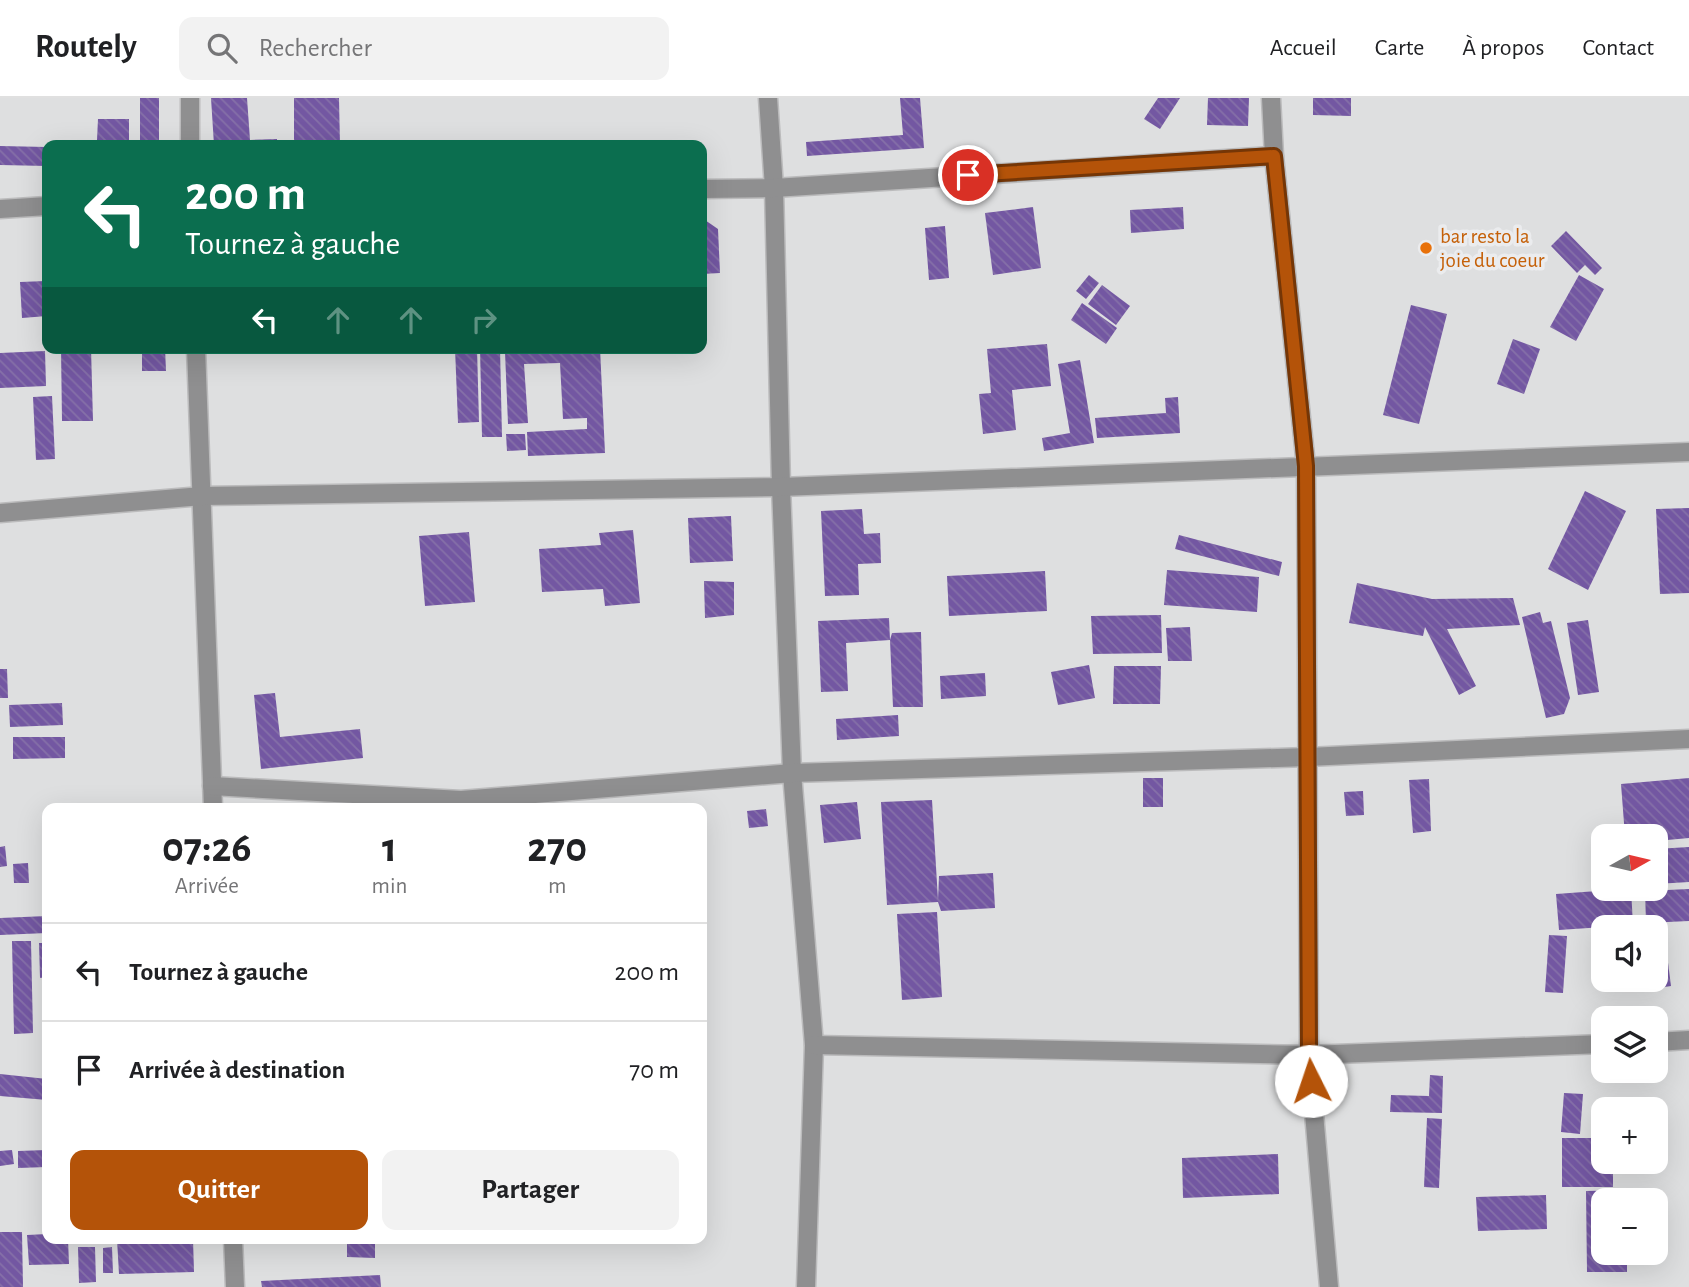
<!DOCTYPE html>
<html lang="fr">
<meta charset="utf-8">
<style>
:root{--surface:#fff;--page:#f2f2f2;--text:#202124;--muted:#757577;--line:#e0e0e0;--accent:#b45309}
body{margin:0;font-family:"Alegreya Sans",sans-serif;background:var(--page);color:var(--text);height:100vh;display:flex;flex-direction:column;font-size:26px;white-space:nowrap}
*{box-sizing:border-box;margin:0}
p{font-size:23px;color:var(--muted)}
.icon{flex:none;width:38px;height:38px;fill:none;stroke:currentColor;stroke-width:2;stroke-linecap:round;stroke-linejoin:round}
.map{position:relative;flex:1;overflow:hidden}
.details{position:absolute;left:42px;top:705px;width:665px;height:441px;display:flex;flex-direction:column;background:var(--surface);border-radius:14px;box-shadow:0 7px 28px #0002}
.details>*{flex:none}
.guide{position:absolute;left:42px;top:42px;width:665px;height:214px;border-radius:14px;box-shadow:0 7px 28px #0002;background:#0b6e4f;color:#fff;overflow:hidden}
.needle{width:46px;rotate:82deg}
.controls{position:absolute;left:1591px;top:726px;display:grid;gap:14px}
.controls a{display:grid;place-items:center;width:77px;height:77px;border-radius:14px;background:var(--surface);box-shadow:0 7px 28px #0002;font-size:35px}
.pin{position:absolute;display:grid;place-items:center;width:60px;height:60px;color:#fff;margin:-30px;border:4px solid #fff;border-radius:50%;box-shadow:0 2px 7px #0007}
.me{position:absolute;width:77px;margin:-38px;rotate:356deg;stroke-linejoin:round;filter:drop-shadow(0 0 5px #0008)}
.turn{display:flex;align-items:center;gap:24px;height:147px;padding:0 28px;font-size:32px}
.turn .icon{width:91px;height:91px;stroke-width:2.5}
.turn b{display:block;font-size:49px;line-height:60px}
.lanes{display:flex;align-items:center;height:66px;padding:0 28px;background:#0003;justify-content:center;gap:35px;direction:ltr}
.lanes .off{opacity:.35}
.eta{display:flex;justify-content:space-evenly;align-items:center;height:119px;text-align:center}
.eta b{font-size:42px;font-weight:700;line-height:49px}
.action{display:flex;gap:14px;margin-top:auto;padding:14px 28px}
.action a{flex:1;height:80px;border-radius:14px;background:var(--accent);color:#fff;font-size:28px;font-weight:700;line-height:80px;text-align:center}
.action a+a{background:var(--page);color:var(--text)}
ul{padding:0;list-style:none}
li{display:flex;align-items:center;gap:21px;height:98px;padding:0 28px;border-top:2px solid var(--line)}
li div{flex:1}
li b{display:block;font-size:26px}
li em{font-style:normal}
header{display:flex;align-items:center;gap:42px;box-sizing:border-box;height:98px;padding:0 35px;background:var(--surface);border-bottom:2px solid var(--line)}
header strong{font-size:33px}
nav{display:flex;gap:38px;margin-inline-start:auto;font-size:24px}
.search{width:490px;height:63px;background:var(--page);display:flex;align-items:center;gap:18px;box-sizing:border-box;padding:0 24px;border-radius:14px;color:var(--muted);font-size:26px}
.map>svg:first-child{display:block}
.building{fill:url(#building-back-hatch)}
.lines{fill:none;stroke-linecap:round;stroke-linejoin:round}
.minor-casing{stroke:#bbbbbc;stroke-width:21}
.minor{stroke:#8f8f90;stroke-width:18}
.route-casing{stroke:#753606;stroke-width:18}
.route{stroke:#b45309;stroke-width:12}
.food-dot{fill:#e8710a;stroke:#ebecee;stroke-width:2.5}
.labels{text-anchor:middle;stroke-width:7;stroke-linejoin:round;paint-order:stroke}
.food-label{font-size:21px;fill:#c56008;stroke:#ebecee;text-anchor:start}
</style>
<header>
<strong>Routely</strong>
<div class="search"><svg class="icon" aria-label="search" viewBox="0 0 24 24"><circle cx="10" cy="10" r="6"/><path d="M15 15l6 6"/></svg>Rechercher</div>
<nav><a>Accueil</a><a>Carte</a><a>À propos</a><a>Contact</a></nav>
</header>
<div class="map">
<svg width="1689" height="1189" viewBox="0 0 1689 1189">
<defs>
<pattern id="building-back-hatch" width="6" height="6" patternUnits="userSpaceOnUse" patternTransform="scale(1.75)"><rect width="6" height="6" fill="#7357a2"/><path d="M-1 5l2 2M0 0l6 6M5-1l2 2" fill="none" stroke="#8570a8"/></pattern>
</defs>
<rect width="100%" height="100%" fill="#dedfe0"/>
<g class="building">
<rect x="140" y="0" width="19" height="47"/>
<path d="M211,0H247L250,42L277,41V47H214Z"/>
<path d="M294,0H339L340,47H294Z"/>
<path d="M900,0H920L924,50L807,58L806,44L903,37Z"/>
<path d="M1158,0H1180L1160,31L1144,21Z"/>
<path d="M1208,0H1249L1248,28L1207,27Z"/>
<path d="M1313,0H1351V18L1313,17Z"/>
<path d="M98,21H129V43L97,42Z"/>
<path d="M0,48L47,49V68L0,67Z"/>
<path d="M1033,109L1041,170L993,177L985,115Z"/>
<path d="M1183,109L1184,131L1131,135L1130,112Z"/>
<path d="M702,120L718,131L720,175L702,176Z"/>
<path d="M945,128L949,180L929,182L925,130Z"/>
<path d="M1566,133L1602,170L1595,177L1585,167L1577,175L1551,148Z"/>
<path d="M1089,177L1099,185L1086,201L1076,193Z"/>
<path d="M1579,177L1604,191L1576,243L1550,229Z"/>
<path d="M46,183L47,218L22,220L20,184Z"/>
<path d="M1102,187L1130,208L1116,227L1088,206Z"/>
<path d="M1082,205L1117,230L1106,246L1071,222Z"/>
<path d="M1411,207L1447,216L1419,326L1383,317Z"/>
<path d="M1513,241L1540,251L1524,296L1497,286Z"/>
<path d="M1047,246L1051,288L1012,292L1016,332L983,336L979,296L991,295L987,251Z"/>
<path d="M61,250H91L93,323H62Z"/>
<path d="M142,250H165L166,273H142Z"/>
<path d="M455,250H477L479,324L458,325Z"/>
<path d="M480,250H500L502,339H482Z"/>
<path d="M554,250H600L605,355L528,358L527,334L587,331V320L563,321L560,265L524,266L528,325L508,326L505,254L554,252Z"/>
<path d="M45,253L46,288L0,290V255Z"/>
<path d="M1080,262L1094,345L1044,353L1042,340L1070,335L1058,266Z"/>
<path d="M52,298L55,361L36,362L33,299Z"/>
<path d="M1178,299L1180,335L1097,340L1095,320L1166,315L1165,300Z"/>
<path d="M506,336H525L526,352L507,353Z"/>
<path d="M1585,393L1626,413L1588,492L1548,471Z"/>
<path d="M1689,410V495L1660,496L1656,411Z"/>
<path d="M862,411L864,436L880,435L881,465L858,466L859,497L825,498L821,413Z"/>
<path d="M731,418L733,463L690,465L688,420Z"/>
<path d="M633,432L640,505L605,508L603,491L542,494L539,451L601,447L599,435Z"/>
<path d="M469,434L475,504L425,508L419,438Z"/>
<path d="M1179,437L1282,464L1279,478L1175,451Z"/>
<path d="M1167,472L1259,479L1257,514L1164,507Z"/>
<path d="M1045,473L1047,513L949,518L947,478Z"/>
<path d="M704,483L734,484V517L705,520Z"/>
<path d="M1357,485L1432,501L1513,500L1520,527L1447,531L1476,588L1459,597L1425,529L1423,538L1349,525Z"/>
<path d="M1540,514L1543,525L1551,523L1570,600L1564,616L1546,620L1522,519Z"/>
<path d="M1161,517L1162,555L1093,556L1091,518Z"/>
<path d="M889,520L890,542L892,535L921,534L923,609H893L890,542L846,545L848,593L821,594L818,523Z"/>
<path d="M1588,522L1599,594L1578,597L1567,525Z"/>
<path d="M1190,529L1192,563H1168L1166,530Z"/>
<path d="M1089,567L1095,600L1058,607L1051,574Z"/>
<path d="M1114,568H1161L1160,606H1113Z"/>
<path d="M0,571H7L8,600H0Z"/>
<path d="M985,575L986,598L941,601L940,578Z"/>
<path d="M275,595L280,639L360,631L363,660L261,671L254,597Z"/>
<path d="M62,605L63,627L10,629L9,607Z"/>
<path d="M898,617L899,638L837,642L836,621Z"/>
<path d="M13,639H65V660L13,661Z"/>
<rect x="1143" y="680" width="20" height="29"/>
<path d="M1689,680V740L1656,743V738H1625L1621,686Z"/>
<path d="M1429,681L1431,733L1413,735L1409,682Z"/>
<path d="M1363,693L1364,717L1346,718L1344,694Z"/>
<path d="M932,702L938,802L939,778L993,775L995,810L941,813L938,804L887,807L881,704Z"/>
<path d="M857,704L861,741L824,745L820,707Z"/>
<path d="M766,711L768,728L749,730L747,713Z"/>
<path d="M5,748L7,768L0,769V749Z"/>
<path d="M1689,749V784L1656,786V751Z"/>
<path d="M28,765L29,785H14L13,766Z"/>
<path d="M1625,791H1631L1633,827L1559,832L1556,796Z"/>
<path d="M1689,791V823L1646,825L1645,793Z"/>
<path d="M937,814L942,899L902,902L897,816Z"/>
<path d="M47,818V835L0,837V820Z"/>
<path d="M1549,837L1567,838L1563,895L1545,894Z"/>
<path d="M12,843H31L33,935L14,936Z"/>
<path d="M39,845H47V879L40,880Z"/>
<path d="M1666,849L1671,888L1653,891L1652,882H1656V850Z"/>
<path d="M0,976L47,981V1002L0,998Z"/>
<path d="M1430,977L1443,978L1442,1015L1390,1014L1391,997L1429,998Z"/>
<path d="M1564,995L1583,996L1580,1036L1561,1034Z"/>
<path d="M1427,1020L1442,1021L1439,1090L1424,1089Z"/>
<path d="M1562,1040H1595L1596,1052H1603V1064H1613V1089H1562Z"/>
<path d="M12,1052L14,1066L0,1068V1053Z"/>
<path d="M47,1052V1069L18,1070V1053Z"/>
<path d="M1278,1056L1279,1096L1183,1100L1182,1060Z"/>
<path d="M1627,1092V1102H1603V1155H1627V1174H1587L1586,1093Z"/>
<path d="M1546,1097L1547,1131L1478,1133L1476,1099Z"/>
<path d="M0,1134H22L23,1189H0Z"/>
<path d="M47,1136V1141H68L69,1166L29,1167L27,1137Z"/>
<path d="M117,1141H193L194,1174L119,1176Z"/>
<path d="M347,1141H375V1160L347,1159Z"/>
<path d="M78,1149H95L96,1184L79,1185Z"/>
<path d="M112,1149L113,1175H103V1150Z"/>
<path d="M380,1177L381,1189H262L261,1183Z"/>
</g>
<g class="lines">
<g class="minor-casing">
<g id="minor">
<path d="M190,0V47"/>
<path d="M768,0L774,90L781,389L792,675L814,947L806,1189"/>
<path d="M1271,0L1274,58L1306,368L1309,957L1329,1189"/>
<path d="M702,91L774,90L1274,58"/>
<path d="M0,111L47,108"/>
<path d="M196,250L213,710"/>
<path d="M0,415L202,398L781,389L1689,354"/>
<path d="M212,688L461,702L792,675L1308,659L1689,641"/>
<path d="M1656,944L1689,942"/>
<path d="M814,947L1309,957L1603,946"/>
<path d="M233,1141L235,1189"/>
</g>
</g>
<use href="#minor" class="minor"/>
</g>
<g class="lines">
<g class="route-casing">
<path id="route" d="M968,77L1274,58L1306,368L1309,957L1311,983"/>
</g>
<use href="#route" class="route"/>
</g>
<circle class="food-dot" cx="1426" cy="150" r="7"/>
<g class="labels">
<g class="food-label">
<text x="1440" y="145">bar resto la<tspan x="1440" dy="24">joie du coeur</tspan></text>
</g>
</g>
</svg>
<div class="controls">
<a><svg class="needle" viewBox="-14 -14 28 28"><path d="M0-13l5 13h-10z" fill="#e53935"/><path d="M0 13l5-13h-10z" fill="#757577"/></svg></a>
<a><svg class="icon" aria-label="sound" viewBox="0 0 24 24"><path d="M4 9h4l5-4v14l-5-4H4zM17 9q2 3 0 6"/></svg></a>
<a><svg class="icon" aria-label="layers" viewBox="0 0 24 24"><path d="M12 4l9 5-9 5-9-5zM3 14l9 5 9-5"/></svg></a>
<a>+</a>
<a>−</a>
</div>
<div class="pin" style="left:968px;top:77px;background:#d93025"><svg class="icon" aria-label="arrive" viewBox="0 0 24 24"><path d="M6 21V4h12l-3 4 3 4H6"/></svg></div>
<svg class="me" style="left:1311px;top:983px" viewBox="-20 -20 40 40"><circle r="19" fill="#fff"/><path d="M0-13L10 11 0 6-10 11z" fill="#b45309"/></svg>
<div class="guide">
<div class="turn"><svg class="icon" aria-label="left" viewBox="0 0 24 24"><path d="M17 20v-9H6M10 6l-5 5 5 5"/></svg><div><b>200 m</b>Tournez à gauche</div></div>
<div class="lanes"><svg class="icon" aria-label="left" viewBox="0 0 24 24"><path d="M17 20v-9H6M10 6l-5 5 5 5"/></svg><svg class="icon off" aria-label="ahead" viewBox="0 0 24 24"><path d="M12 20V5M6 11l6-6 6 6"/></svg><svg class="icon off" aria-label="ahead" viewBox="0 0 24 24"><path d="M12 20V5M6 11l6-6 6 6"/></svg><svg class="icon off" aria-label="right" viewBox="0 0 24 24"><path d="M7 20v-9h11M14 6l5 5-5 5"/></svg></div>
</div>
<section class="details">
<div class="eta">
<div><b>07:26</b><p>Arrivée</p></div>
<div><b>1</b><p>min</p></div>
<div><b>270</b><p>m</p></div>
</div>
<ul>
<li><svg class="icon" aria-label="left" viewBox="0 0 24 24"><path d="M17 20v-9H6M10 6l-5 5 5 5"/></svg><div><b>Tournez à gauche</b></div><em>200 m</em></li>
<li><svg class="icon" aria-label="arrive" viewBox="0 0 24 24"><path d="M6 21V4h12l-3 4 3 4H6"/></svg><div><b>Arrivée à destination</b></div><em>70 m</em></li>
</ul>
<div class="action"><a>Quitter</a><a>Partager</a></div>
</section>
</div>
